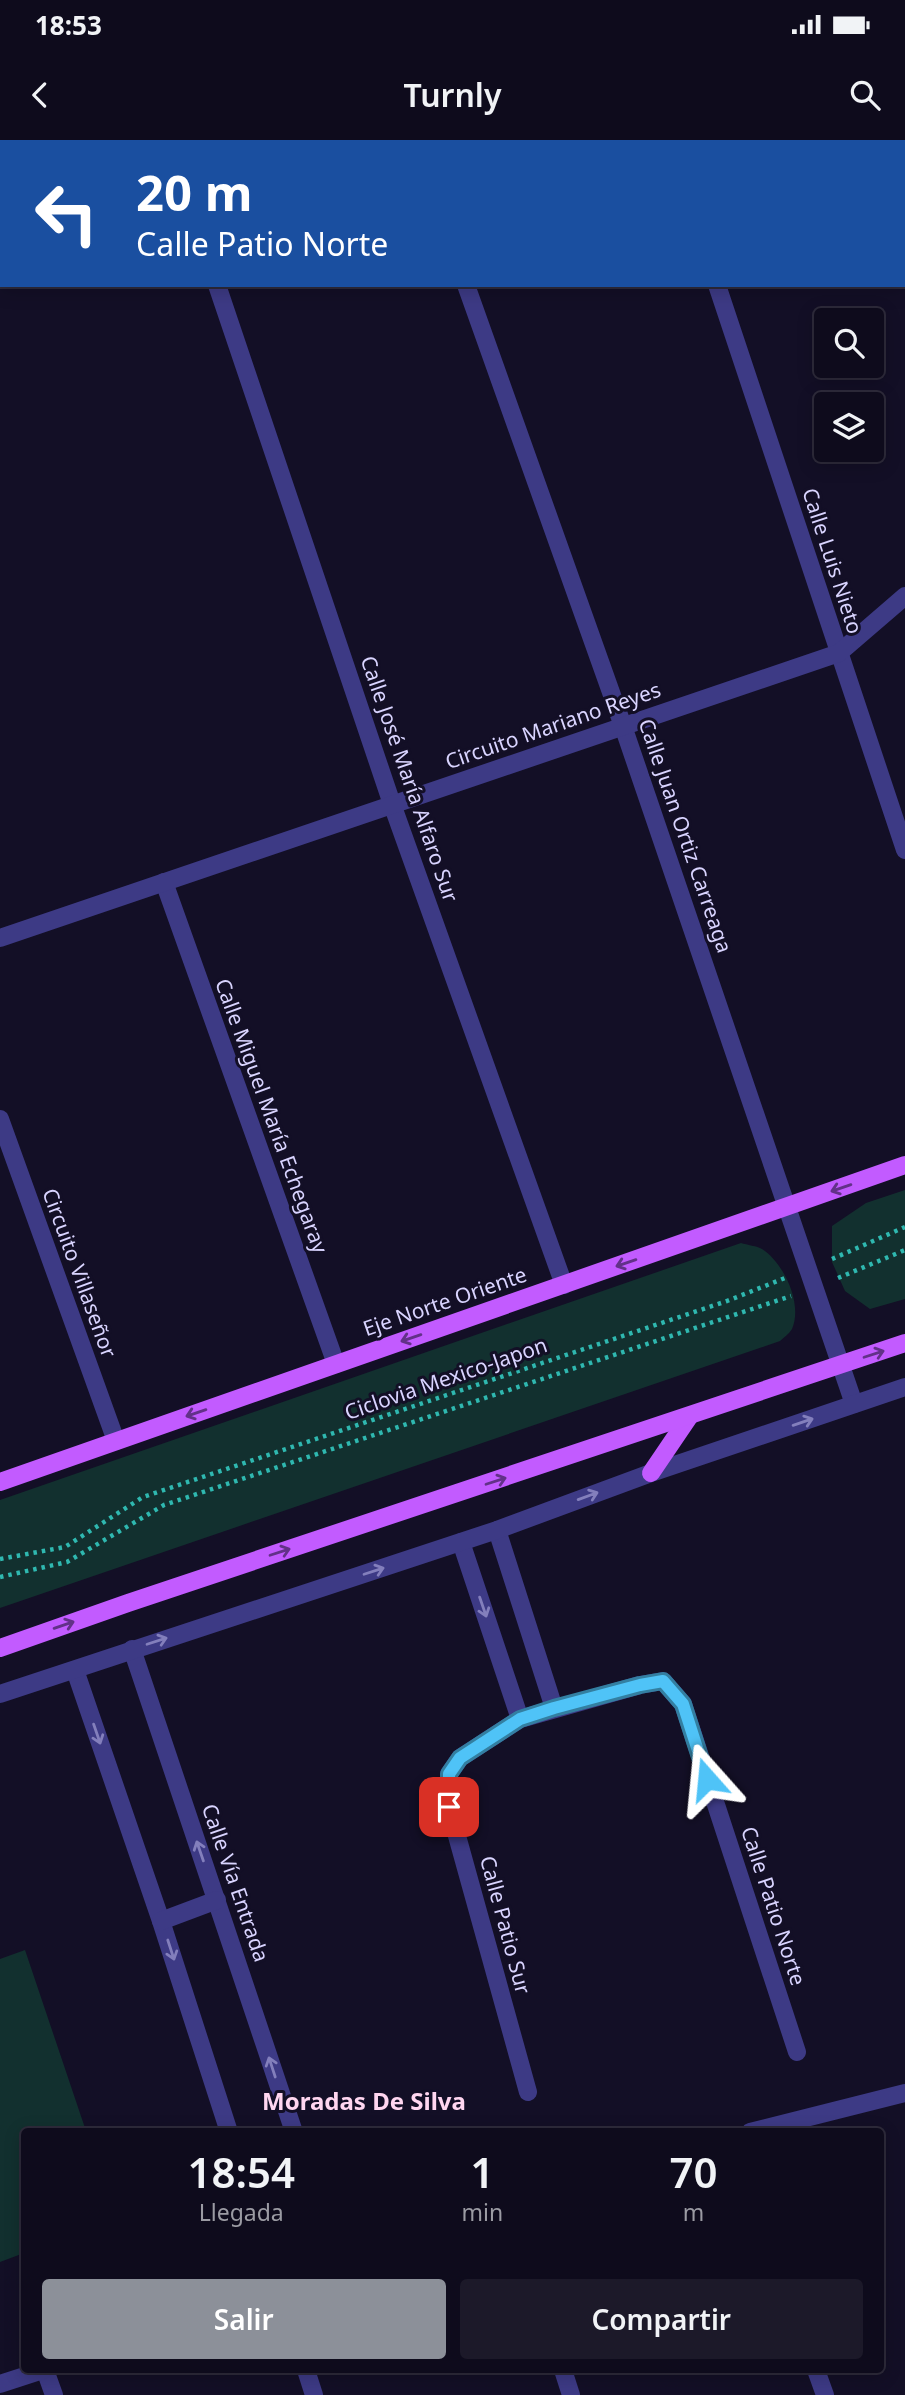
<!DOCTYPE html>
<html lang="es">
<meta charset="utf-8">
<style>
:root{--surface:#0e0b1c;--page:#1c1929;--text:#f1f3f6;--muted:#9b9ba3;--line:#2e2b3b;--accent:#8c9099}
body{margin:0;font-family:"Noto Sans",sans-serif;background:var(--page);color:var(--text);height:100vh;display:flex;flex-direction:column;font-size:26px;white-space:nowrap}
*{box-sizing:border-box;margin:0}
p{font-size:23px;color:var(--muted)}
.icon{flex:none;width:38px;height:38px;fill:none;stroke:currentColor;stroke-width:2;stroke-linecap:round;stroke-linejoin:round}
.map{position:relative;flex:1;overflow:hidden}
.side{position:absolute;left:21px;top:1988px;width:863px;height:245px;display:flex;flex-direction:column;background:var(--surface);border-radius:7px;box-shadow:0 4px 18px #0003,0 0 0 2px var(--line)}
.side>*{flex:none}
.hud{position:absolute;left:0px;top:0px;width:906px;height:147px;box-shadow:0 4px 18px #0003,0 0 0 2px var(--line);background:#1a4fa0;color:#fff;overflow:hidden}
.buttons{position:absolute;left:814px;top:168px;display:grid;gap:14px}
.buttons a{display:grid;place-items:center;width:70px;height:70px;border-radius:7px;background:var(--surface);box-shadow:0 4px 18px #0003,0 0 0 2px var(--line);font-size:35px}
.pin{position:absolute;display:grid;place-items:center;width:60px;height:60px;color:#fff;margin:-30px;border-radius:14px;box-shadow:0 4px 10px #0006}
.me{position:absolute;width:77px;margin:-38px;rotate:342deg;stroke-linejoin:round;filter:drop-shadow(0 0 5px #0008)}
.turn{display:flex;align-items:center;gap:24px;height:147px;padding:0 21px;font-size:32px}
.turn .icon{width:91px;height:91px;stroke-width:2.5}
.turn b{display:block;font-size:49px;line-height:60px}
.eta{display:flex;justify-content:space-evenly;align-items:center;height:119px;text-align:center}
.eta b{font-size:42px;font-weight:600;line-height:49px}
.action{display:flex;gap:14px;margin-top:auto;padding:14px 21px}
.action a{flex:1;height:80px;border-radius:7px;background:var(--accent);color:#fff;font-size:28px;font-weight:600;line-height:80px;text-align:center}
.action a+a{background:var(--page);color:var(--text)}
.status{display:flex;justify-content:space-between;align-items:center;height:49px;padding:0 35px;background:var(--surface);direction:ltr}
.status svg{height:19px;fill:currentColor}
header{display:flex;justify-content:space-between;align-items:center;height:91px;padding:0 21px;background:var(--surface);font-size:32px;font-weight:600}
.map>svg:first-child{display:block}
.green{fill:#12302f}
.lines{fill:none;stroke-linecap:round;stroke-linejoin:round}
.path{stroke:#2fb8b0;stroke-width:4.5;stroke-dasharray:3.5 5;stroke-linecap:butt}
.minor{stroke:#3d3a85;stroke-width:18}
.primary{stroke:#c25bff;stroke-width:18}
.oneway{stroke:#623188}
.oneway2{stroke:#837fbc}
.route-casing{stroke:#337fa1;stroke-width:18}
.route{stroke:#4fc3f7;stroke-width:12}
.labels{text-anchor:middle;stroke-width:6;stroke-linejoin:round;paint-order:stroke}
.street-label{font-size:21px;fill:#d9d4ff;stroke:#130f26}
.quarter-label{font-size:24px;font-weight:bold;fill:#ffd6f0;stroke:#130f26}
</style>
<div class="status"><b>18:53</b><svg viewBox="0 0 49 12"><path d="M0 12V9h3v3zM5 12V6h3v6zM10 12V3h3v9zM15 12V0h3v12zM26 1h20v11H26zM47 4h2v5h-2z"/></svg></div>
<header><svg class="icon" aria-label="back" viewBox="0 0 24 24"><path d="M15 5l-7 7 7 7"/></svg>Turnly<svg class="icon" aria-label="search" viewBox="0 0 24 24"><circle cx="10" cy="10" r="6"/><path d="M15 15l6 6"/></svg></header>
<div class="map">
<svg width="905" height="2255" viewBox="0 0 905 2255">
<rect width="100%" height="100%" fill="#130f26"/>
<g class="green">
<path d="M905,1050V1159L870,1169L845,1151L832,1122V1086L866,1063Z"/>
<path d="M741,1103C747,1105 757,1106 762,1109C784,1123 803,1164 792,1189C789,1194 784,1197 780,1201L0,1468V1360Z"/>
<path d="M25,1810L86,1991L24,1992V2113L0,2122V1819Z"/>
</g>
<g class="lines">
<g class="path">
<path d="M832,1119L905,1087"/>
<path d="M838,1138L905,1110"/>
<path d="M0,1419L65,1407L143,1357L727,1161L785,1138"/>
<path d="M0,1437L67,1422L164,1365L791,1156"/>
</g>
<g class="minor">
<path d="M667,0V2"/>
<path d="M134,2L139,0"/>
<path d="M429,2L434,0"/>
<path d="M691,2V0"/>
<path d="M0,49L2,48"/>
<path d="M217,145L392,664L564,1145"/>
<path d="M466,145L623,586L854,1264"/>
<path d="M717,145L905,710"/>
<path d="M164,742L336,1224"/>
<path d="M0,798L839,513L905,456"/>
<path d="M0,979L116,1301"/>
<path d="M497,1390L554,1568"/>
<path d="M461,1402L520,1579"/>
<path d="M132,1509L294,1992"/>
<path d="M75,1530L161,1781L229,1992"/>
<path d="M0,1554L497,1390L651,1333L905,1247"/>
<path d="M161,1781L217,1760"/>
<path d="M528,1952L449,1667V1634L460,1618L520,1579L640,1545L663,1541L683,1564L797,1912"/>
<path d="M750,1992L905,1953"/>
<path d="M45,2230L54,2255"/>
<path d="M306,2230L314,2255"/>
<path d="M563,2230L571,2255"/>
<path d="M816,2230L825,2255"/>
<path d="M0,2244L43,2230"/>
</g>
<g class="primary">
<path d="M651,1333L689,1277"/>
<path d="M0,1342L905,1025"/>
<path d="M0,1508L128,1463L905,1203"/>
</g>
</g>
<defs><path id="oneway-shaft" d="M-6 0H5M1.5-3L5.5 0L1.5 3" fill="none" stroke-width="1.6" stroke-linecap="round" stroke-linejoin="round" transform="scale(1.75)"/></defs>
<g class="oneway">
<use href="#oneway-shaft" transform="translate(841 1048) rotate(161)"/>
<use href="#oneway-shaft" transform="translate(626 1123) rotate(161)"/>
<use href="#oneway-shaft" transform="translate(411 1198) rotate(161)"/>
<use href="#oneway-shaft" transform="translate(874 1214) rotate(-18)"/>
<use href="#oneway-shaft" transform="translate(196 1273) rotate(161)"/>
<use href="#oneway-shaft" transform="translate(496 1341) rotate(-18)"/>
<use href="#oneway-shaft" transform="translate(280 1412) rotate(-18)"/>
<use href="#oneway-shaft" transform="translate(64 1485) rotate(-19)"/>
</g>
<g class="oneway2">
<use href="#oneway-shaft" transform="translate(803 1282) rotate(-19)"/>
<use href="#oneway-shaft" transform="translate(588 1356) rotate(-20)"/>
<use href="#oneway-shaft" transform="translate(374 1431) rotate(-18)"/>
<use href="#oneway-shaft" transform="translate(483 1467) rotate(71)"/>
<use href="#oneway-shaft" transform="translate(157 1501) rotate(-18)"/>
<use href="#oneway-shaft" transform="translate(97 1594) rotate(71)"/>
<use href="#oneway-shaft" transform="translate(200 1711) rotate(-109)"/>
<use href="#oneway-shaft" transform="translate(171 1810) rotate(72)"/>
<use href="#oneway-shaft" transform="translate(272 1927) rotate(-108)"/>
</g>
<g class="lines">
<g class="route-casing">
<path id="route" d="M449,1667V1634L460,1618L520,1579L554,1568L640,1545L663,1541L683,1564L707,1639"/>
</g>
<use href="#route" class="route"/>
</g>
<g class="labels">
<g class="street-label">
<text transform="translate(832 421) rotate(72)" y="7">Calle Luis Nieto</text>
<text transform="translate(553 586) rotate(-19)" y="7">Circuito Mariano Reyes</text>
<text transform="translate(409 639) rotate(71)" y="7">Calle José María Alfaro Sur</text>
<text transform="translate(685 696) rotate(71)" y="7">Calle Juan Ortiz Carreaga</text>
<text transform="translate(271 976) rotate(70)" y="7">Calle Miguel María Echegaray</text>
<text transform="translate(79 1133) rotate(70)" y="7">Circuito Villaseñor</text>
<text transform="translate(445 1162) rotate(-19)" y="7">Eje Norte Oriente</text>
<text transform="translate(446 1239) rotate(-19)" y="7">Ciclovia Mexico-Japon</text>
<text transform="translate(235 1743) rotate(71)" y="7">Calle Vía Entrada</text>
<text transform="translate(773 1766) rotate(72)" y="7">Calle Patio Norte</text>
<text transform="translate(505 1785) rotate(75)" y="7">Calle Patio Sur</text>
</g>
<g class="quarter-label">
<text x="364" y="1970">Moradas De Silva</text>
</g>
</g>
</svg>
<div class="buttons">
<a><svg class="icon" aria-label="search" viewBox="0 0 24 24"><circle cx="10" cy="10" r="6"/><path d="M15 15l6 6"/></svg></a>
<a><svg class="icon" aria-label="layers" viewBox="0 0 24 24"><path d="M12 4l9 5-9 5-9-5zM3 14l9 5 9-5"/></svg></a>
</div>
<div class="pin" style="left:449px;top:1667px;background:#d93025"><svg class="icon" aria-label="arrive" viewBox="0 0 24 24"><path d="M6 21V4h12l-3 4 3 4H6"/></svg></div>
<svg class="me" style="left:707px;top:1639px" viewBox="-20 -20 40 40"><path d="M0-17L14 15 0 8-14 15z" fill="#4fc3f7" stroke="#fff" stroke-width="4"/></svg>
<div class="hud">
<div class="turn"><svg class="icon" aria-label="left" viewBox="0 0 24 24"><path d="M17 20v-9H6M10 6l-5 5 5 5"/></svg><div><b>20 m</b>Calle Patio Norte</div></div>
</div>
<section class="side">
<div class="eta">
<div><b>18:54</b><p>Llegada</p></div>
<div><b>1</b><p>min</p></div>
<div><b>70</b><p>m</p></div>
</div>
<div class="action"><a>Salir</a><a>Compartir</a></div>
</section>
</div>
